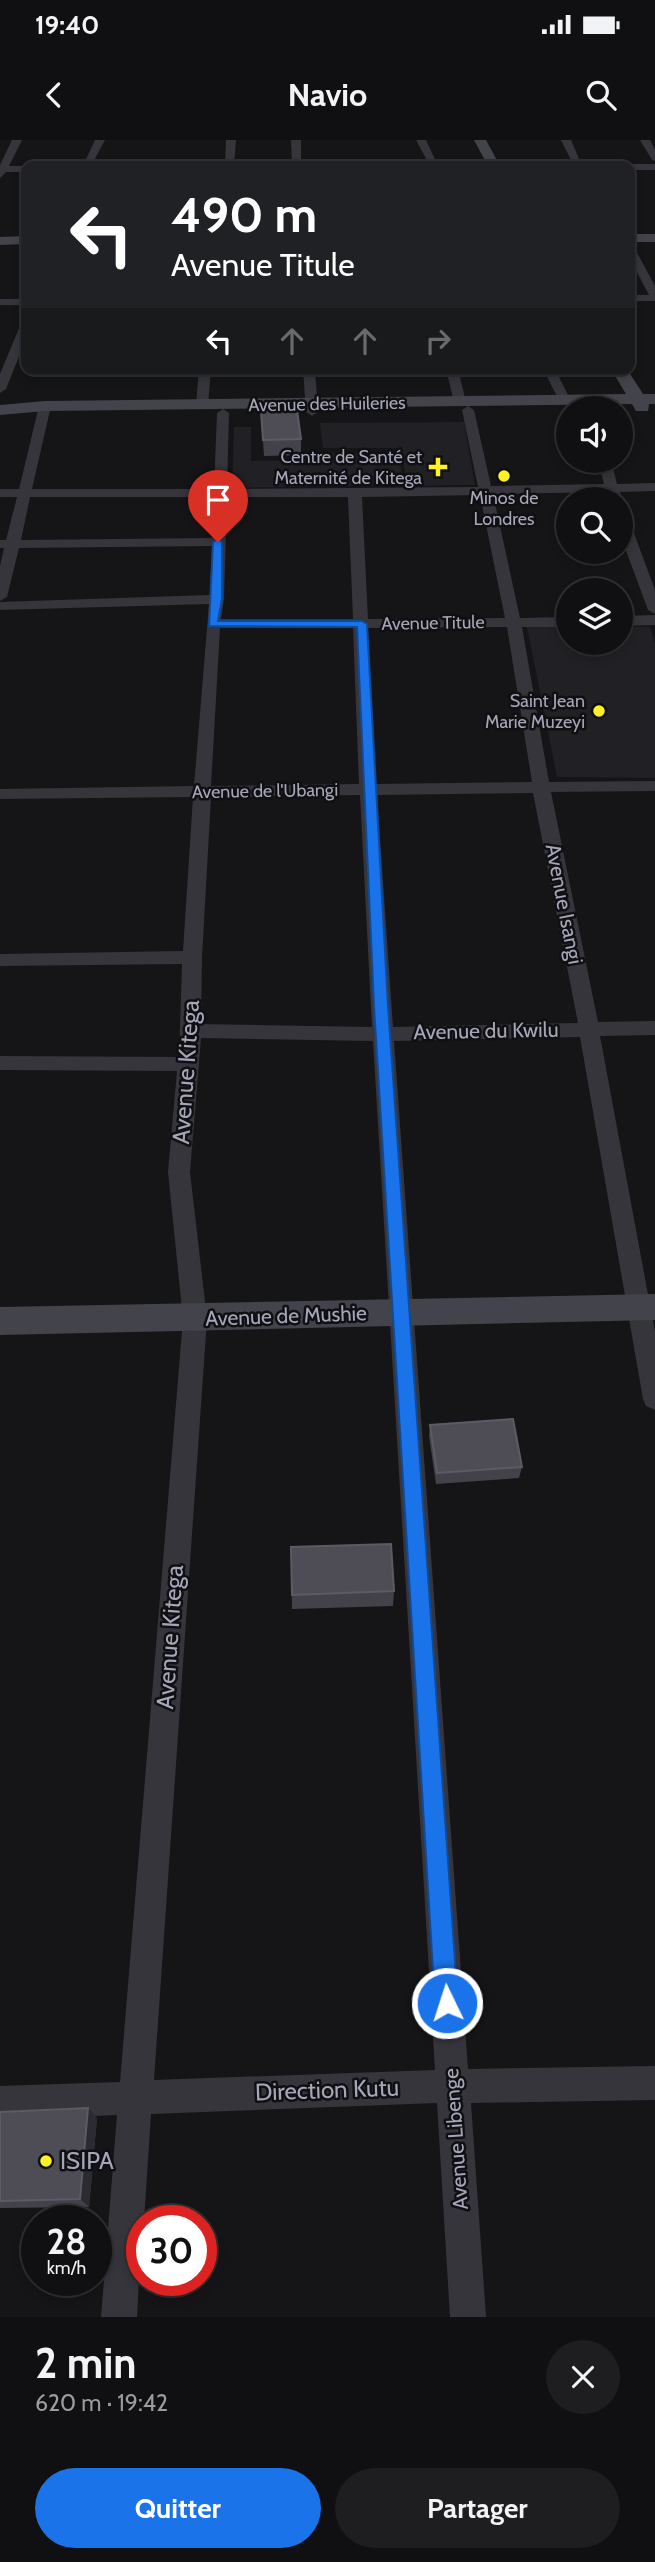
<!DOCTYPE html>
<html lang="fr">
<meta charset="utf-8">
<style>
:root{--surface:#100f11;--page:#1e1d1f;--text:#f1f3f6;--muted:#9c9c9f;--line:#302f31;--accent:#1a73e8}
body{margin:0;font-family:Cabin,sans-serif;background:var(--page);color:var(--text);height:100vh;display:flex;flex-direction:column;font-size:26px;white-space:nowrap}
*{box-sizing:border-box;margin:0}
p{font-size:23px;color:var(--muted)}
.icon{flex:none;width:38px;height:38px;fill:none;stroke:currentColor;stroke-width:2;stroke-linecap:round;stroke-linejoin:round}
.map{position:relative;height:2177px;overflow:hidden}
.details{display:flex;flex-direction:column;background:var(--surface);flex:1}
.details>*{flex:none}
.hud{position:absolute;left:21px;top:21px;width:614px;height:214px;border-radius:14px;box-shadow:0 4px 10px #0003,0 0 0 2px var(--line);background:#202124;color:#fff;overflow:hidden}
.tools{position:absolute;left:556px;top:256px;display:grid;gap:14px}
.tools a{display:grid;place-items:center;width:77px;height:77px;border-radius:50%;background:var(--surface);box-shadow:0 4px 10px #0003,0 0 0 2px var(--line);font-size:35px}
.speed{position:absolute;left:21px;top:2065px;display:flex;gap:14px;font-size:35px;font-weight:700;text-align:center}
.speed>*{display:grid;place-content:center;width:91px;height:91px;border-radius:50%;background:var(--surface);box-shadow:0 4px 10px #0003,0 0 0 2px var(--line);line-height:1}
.speed small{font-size:18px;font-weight:400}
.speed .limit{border:10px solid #d22;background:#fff;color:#111}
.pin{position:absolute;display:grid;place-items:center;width:60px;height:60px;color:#fff;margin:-72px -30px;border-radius:50% 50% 50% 0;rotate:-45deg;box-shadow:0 0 7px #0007}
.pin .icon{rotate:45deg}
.me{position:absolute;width:77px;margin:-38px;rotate:356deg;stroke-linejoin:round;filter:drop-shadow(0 0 5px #0008)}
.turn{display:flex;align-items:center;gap:24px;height:147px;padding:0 35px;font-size:32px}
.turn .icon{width:91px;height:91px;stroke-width:2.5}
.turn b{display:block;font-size:49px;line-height:60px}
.lanes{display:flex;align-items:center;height:66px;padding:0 35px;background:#0003;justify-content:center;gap:35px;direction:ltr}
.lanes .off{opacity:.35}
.round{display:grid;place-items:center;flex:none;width:74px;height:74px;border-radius:37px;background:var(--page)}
.summary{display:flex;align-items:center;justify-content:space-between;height:119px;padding:0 35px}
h1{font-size:42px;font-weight:700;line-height:52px}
.primary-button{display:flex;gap:14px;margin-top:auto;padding:14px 35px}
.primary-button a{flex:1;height:80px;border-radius:42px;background:var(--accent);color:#fff;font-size:28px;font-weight:700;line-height:80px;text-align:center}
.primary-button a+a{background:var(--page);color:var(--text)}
.status{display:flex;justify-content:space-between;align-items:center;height:49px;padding:0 35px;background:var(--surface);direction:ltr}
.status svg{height:19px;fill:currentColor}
header{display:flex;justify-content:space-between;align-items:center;height:91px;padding:0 35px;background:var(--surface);font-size:32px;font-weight:700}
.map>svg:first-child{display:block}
.built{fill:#212024}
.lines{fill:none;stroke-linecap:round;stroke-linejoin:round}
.street{fill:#36353c;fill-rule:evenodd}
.secondary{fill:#43434c;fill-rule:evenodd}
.wall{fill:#43424a}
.shaded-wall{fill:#2c2b31}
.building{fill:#4e4d56;stroke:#5c5b65;stroke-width:2}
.route{fill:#1a73e8;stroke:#114b97;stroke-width:2}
.poi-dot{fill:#fff124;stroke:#100f12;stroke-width:2.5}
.labels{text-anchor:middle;stroke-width:5;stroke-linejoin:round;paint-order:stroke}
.far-street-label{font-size:18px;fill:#a5a6b8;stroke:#100f12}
.far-poi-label{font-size:18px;fill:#a5a6b8;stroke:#100f12;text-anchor:end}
.street-label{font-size:21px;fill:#a5a6b8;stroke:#100f12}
.near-street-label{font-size:24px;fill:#a5a6b8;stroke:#100f12}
.near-poi-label{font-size:24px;fill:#a5a6b8;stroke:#100f12;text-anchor:start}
</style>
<div class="status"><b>19:40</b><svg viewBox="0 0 49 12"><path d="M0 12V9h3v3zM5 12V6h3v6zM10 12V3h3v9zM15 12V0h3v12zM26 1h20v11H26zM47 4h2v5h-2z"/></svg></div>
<header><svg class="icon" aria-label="back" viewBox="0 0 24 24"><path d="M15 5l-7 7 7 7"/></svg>Navio<svg class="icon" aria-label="search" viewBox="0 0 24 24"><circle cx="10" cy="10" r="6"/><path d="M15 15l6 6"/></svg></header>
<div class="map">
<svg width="655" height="2177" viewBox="0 0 655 2177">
<rect width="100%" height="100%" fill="#151417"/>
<g class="built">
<path d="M464,282L475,345L408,346L400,308H323L320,283Z"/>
<path d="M234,287H251V321L304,320V314L398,312L404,345L232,348Z"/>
<path d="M527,487H569V502H621V487H650L655,504V638L557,637Z"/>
</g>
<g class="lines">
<g class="street">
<path d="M12,0H22L9,26H26V32H6L0,38V25Z"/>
<path d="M95,0H105L91,26H83Z"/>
<path d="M226,0H236L234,26H225Z"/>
<path d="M291,0H301V26H292Z"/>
<path d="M416,0H426L438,26H430Z"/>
<path d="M561,0H571L582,26H574Z"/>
<path d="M640,0H650L655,10V21L652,20Z"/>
<path d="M630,24H655V30H630V26H626Z"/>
<path d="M630,106L635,109L655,146V161H630V155H649L630,119Z"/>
<rect x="0" y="159" width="26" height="6"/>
<path d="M26,183V199L6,249L0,253V234L20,186Z"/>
<path d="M199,229H211L208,265L202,269L196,265Z"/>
<path d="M303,229H315L318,272L312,276L306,272Z"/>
<path d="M446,229H458L466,262L464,265H456L454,262Z"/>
<path d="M543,229H555L571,261L569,264H561Z"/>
<path d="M45,262L51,266L32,349H214L217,273L223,269L229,273L227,349L478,347L462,270L468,266L474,270L491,346L604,344L598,320H611L617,344L655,343V351L620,352L622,359L621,360L608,359L606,352L493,354L520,478L569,477V487H522L549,642L655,641V651L551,652L598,882L655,881V895L600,896L655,1192V1270L646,1266L643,1259L580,897L394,901L468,1929L655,1926V1960L471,1963L486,2177H450L437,1963L151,1974L144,2081H142L137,2177H101L117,1975L0,1980V1946L120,1942L183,1179L168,1032L177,931L0,930V916L179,917L182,824L0,826V814L183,811L193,657L0,659V649L194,646L209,464L0,470V462L210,455L212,406L19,408L7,457L0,461V426L4,408H0V400H6L17,357H0V349H19L39,266ZM480,355L505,478L368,479L362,357ZM30,357H214L212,398L21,400ZM227,357H348L353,479H221L224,459ZM507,487L532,642L376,644L368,488ZM220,488H353L359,644L211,646ZM533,653L578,883L393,887L377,655ZM360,655L372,887L201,884L202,817L211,657ZM201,898L373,901L435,1930L154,1940L207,1179L190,1032Z"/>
<path d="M621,373L628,377L655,450V474L648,470L621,397Z"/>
<path d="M655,475V485L621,486V476Z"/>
</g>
<g class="secondary">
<path d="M474,0H486L500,26H488Z"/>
<rect x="630" y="94" width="25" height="8"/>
<path d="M26,96V104L0,105V97Z"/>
<path d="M611,229H627L643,254H655V264H649L648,271H636L632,264L45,271L0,275V265L45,261L626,254Z"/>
<path d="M655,1154V1180L0,1195V1167Z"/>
</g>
</g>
<g class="wall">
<path d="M261,271L301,299V315L264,316Z"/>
<path d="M430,1285L522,1327L519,1338L436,1344L429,1296Z"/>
<path d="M291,1407L394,1451L393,1466L292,1469Z"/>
<path d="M0,1972L97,1978L89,2067L0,2068Z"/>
</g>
<path class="shaded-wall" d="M88,1968L97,1978L89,2067L80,2059Z"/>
<g class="building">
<path d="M297,270L301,299L263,300L261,271Z"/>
<path d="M513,1279L522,1327L437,1333L430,1285Z"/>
<path d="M391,1404L394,1451L292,1455L291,1407Z"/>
<path d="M88,1968L80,2059L0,2061V1972Z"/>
</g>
<path class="route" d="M218,399L222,402V459L218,481H362L367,484L388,866L458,1863L455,1871L447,1874L439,1871L435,1863L374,866L357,487L209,486L213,402Z"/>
<g class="poi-dot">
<path d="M434.5 316.5h7v7h7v7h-7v7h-7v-7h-7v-7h7z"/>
<circle cx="504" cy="336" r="7"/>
<circle cx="599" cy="571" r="7"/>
<circle cx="46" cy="2021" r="7"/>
</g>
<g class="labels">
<g class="far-street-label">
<text transform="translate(327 264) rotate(-1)" y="6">Avenue des Huileries</text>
<text transform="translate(433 483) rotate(-1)" y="6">Avenue Titule</text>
<text transform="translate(265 651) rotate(-1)" y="6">Avenue de l'Ubangi</text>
</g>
<g class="far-poi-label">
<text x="422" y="323">Centre de Santé et<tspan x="422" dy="21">Maternité de Kitega</tspan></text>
<text x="504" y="364" text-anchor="middle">Minos de<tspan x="504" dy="21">Londres</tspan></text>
<text x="585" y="567">Saint Jean<tspan x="585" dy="21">Marie Muzeyi</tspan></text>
</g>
<g class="street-label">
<text transform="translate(564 764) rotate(79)" y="7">Avenue Isangi</text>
<text transform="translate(486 891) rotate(-1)" y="7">Avenue du Kwilu</text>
<text transform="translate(286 1176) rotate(-2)" y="7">Avenue de Mushie</text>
<text transform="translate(456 1999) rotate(-94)" y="7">Avenue Libenge</text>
</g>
<g class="near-street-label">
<text transform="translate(186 932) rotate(-86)" y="8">Avenue Kitega</text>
<text transform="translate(170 1497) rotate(-86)" y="8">Avenue Kitega</text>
<text transform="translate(327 1950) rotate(-2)" y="8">Direction Kutu</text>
</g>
<g class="near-poi-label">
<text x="60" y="2029">ISIPA</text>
</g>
</g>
</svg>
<div class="tools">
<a><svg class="icon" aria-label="sound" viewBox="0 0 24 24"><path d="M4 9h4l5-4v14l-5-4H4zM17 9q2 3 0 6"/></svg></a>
<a><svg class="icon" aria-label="search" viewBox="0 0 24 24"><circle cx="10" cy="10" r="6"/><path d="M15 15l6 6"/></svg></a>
<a><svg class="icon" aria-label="layers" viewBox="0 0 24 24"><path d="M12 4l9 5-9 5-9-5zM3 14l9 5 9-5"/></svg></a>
</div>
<div class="speed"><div>28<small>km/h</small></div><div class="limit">30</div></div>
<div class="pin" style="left:218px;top:402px;background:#d93025"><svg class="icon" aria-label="arrive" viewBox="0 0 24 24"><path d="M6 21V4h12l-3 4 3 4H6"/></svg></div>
<svg class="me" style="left:447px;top:1863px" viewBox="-20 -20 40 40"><circle r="17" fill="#1a73e8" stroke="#fff" stroke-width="3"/><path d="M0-11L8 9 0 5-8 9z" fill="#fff"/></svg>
<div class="hud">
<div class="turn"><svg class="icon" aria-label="left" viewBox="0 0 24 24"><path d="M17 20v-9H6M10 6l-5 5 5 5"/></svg><div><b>490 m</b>Avenue Titule</div></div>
<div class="lanes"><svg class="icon" aria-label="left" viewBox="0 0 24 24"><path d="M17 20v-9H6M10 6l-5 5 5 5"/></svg><svg class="icon off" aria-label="ahead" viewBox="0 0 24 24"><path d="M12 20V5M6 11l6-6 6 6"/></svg><svg class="icon off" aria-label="ahead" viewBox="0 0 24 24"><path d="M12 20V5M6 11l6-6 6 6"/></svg><svg class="icon off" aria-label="right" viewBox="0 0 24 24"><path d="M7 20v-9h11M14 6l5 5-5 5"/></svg></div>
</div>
</div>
<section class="details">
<div class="summary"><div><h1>2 min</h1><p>620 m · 19:42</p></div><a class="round"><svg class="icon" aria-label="close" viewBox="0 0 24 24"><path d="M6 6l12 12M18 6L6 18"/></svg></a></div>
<div class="primary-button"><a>Quitter</a><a>Partager</a></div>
</section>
